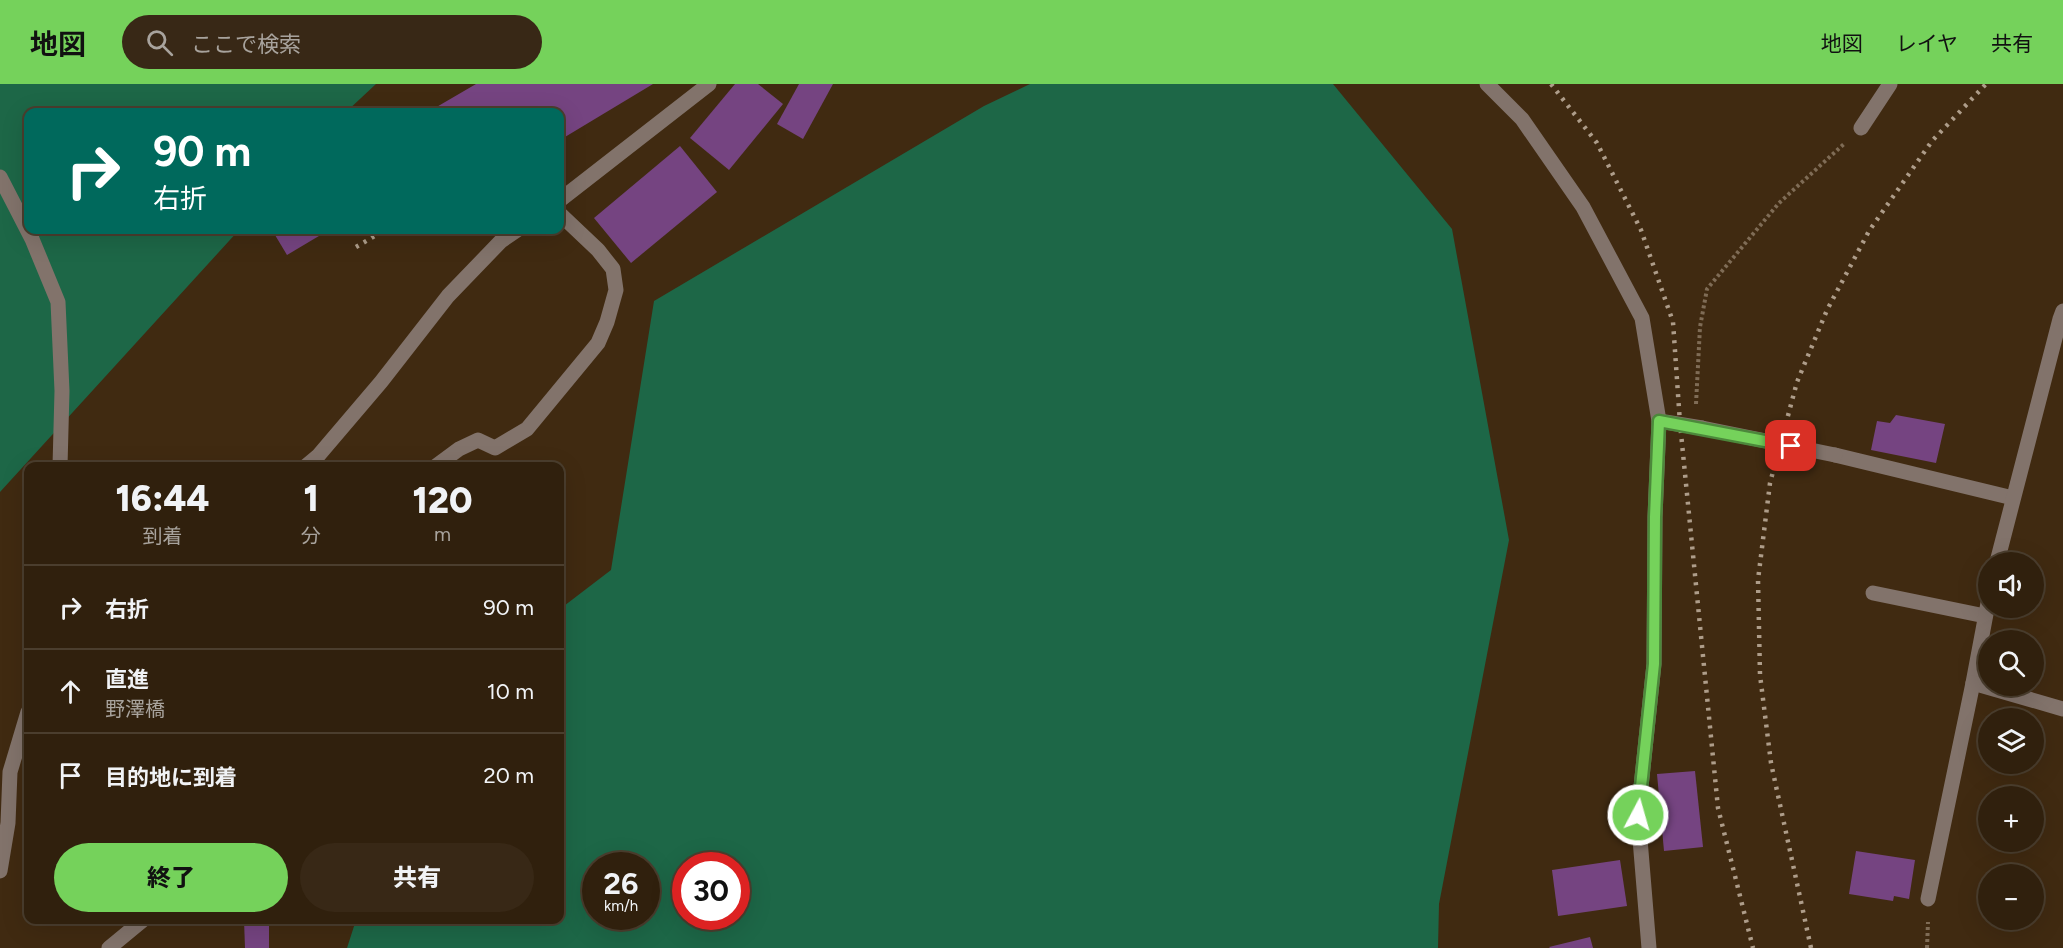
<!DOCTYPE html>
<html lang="ja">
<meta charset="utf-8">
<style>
:root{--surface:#30200d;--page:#382816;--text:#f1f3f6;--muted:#a8a39d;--line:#4b3e2e;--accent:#75d25b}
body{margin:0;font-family:Figtree,"Noto Sans JP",sans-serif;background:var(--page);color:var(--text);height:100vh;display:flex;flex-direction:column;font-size:22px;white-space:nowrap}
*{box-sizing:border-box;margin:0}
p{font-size:20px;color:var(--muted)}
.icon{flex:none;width:33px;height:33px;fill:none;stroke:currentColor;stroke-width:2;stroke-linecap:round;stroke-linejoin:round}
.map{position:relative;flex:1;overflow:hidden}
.side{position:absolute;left:24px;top:378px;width:540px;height:462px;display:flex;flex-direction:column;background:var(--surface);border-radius:12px;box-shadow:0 6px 24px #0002,0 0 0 2px var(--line)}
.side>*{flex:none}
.hud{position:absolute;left:24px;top:24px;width:540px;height:126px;border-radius:12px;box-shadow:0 6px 24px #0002,0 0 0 2px var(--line);background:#00695c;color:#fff;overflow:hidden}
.buttons{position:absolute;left:1978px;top:468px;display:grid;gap:12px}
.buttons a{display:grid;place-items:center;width:66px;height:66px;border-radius:50%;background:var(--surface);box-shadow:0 6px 24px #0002,0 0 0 2px var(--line);font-size:30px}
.speed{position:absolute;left:582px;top:768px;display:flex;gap:12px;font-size:30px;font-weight:700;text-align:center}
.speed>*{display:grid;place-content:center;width:78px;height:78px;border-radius:50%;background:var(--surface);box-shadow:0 6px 24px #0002,0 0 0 2px var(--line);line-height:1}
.speed small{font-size:15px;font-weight:400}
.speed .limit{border:9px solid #d22;background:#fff;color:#111}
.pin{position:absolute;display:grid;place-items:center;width:51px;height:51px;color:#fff;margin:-26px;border-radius:12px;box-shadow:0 3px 9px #0006}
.me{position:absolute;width:66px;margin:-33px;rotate:6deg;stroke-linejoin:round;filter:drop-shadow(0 0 4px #0008)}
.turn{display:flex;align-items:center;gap:21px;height:126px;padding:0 30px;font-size:27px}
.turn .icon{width:78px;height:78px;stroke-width:2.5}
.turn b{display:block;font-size:42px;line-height:51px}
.eta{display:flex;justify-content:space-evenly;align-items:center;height:102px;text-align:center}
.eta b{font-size:36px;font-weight:800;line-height:42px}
.button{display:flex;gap:12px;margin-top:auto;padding:12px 30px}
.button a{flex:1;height:69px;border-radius:36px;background:var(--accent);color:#111;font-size:24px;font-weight:800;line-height:69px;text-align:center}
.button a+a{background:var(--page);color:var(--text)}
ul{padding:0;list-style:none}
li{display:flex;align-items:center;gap:18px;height:84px;padding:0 30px;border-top:2px solid var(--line)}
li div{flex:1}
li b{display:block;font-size:22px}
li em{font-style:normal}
header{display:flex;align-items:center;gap:36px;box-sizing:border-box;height:84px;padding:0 30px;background:var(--accent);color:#111}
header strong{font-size:28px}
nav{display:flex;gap:33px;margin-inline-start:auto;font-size:21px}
.search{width:420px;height:54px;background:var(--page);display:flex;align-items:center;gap:15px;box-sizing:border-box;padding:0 21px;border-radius:33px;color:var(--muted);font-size:22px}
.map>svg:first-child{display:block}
.forest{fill:#1d6747;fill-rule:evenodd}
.building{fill:#754481}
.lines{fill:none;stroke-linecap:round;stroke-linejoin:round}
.path{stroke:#7f6c56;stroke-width:4;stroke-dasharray:3 3;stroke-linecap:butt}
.minor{stroke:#82736b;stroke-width:15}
.rail{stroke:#ae9d8a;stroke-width:4.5;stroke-dasharray:3 6;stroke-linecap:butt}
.minor-bridge{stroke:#82736b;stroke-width:15}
.route-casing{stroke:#4c883b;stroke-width:15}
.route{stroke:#75d25b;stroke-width:10}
</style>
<header>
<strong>地図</strong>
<div class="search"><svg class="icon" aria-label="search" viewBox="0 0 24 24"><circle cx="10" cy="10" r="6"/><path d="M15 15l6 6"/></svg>ここで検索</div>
<nav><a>地図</a><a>レイヤ</a><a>共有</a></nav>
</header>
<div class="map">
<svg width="2063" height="864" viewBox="0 0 2063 864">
<rect width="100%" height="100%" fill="#402a11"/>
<g class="forest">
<path d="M0,0H376L346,28H28V146H239L0,408Z"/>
<path d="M1030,0H1333L1452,145L1509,456L1439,820L1438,864H347L356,836H560V525L611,486L654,217L984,22ZM596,782H646V832H596ZM686,782H736V832H686Z"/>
</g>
<g class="building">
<path d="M476,0H653L560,56V28H428Z"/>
<path d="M735,0H758L783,20L729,86L690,54Z"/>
<path d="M799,0H833L803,55L777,40Z"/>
<path d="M680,62L717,108L631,179L594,134Z"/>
<path d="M272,146H329L287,171Z"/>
<path d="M1896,331L1945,340L1936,379L1871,366L1877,337L1890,339Z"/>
<path d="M1695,687L1703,763L1664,767L1657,690Z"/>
<path d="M1856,767L1915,776L1909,815L1894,812L1893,817L1849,810Z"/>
<path d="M1620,776L1627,822L1558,832L1552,786Z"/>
<path d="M244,836H269V864H245Z"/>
<path d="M1590,853L1593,864H1550L1549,863Z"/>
</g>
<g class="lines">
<g class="path">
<path d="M1696,320L1700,243L1707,205L1779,119L1845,59"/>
<path d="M1927,864L1928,838"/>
</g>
<g class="minor">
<path d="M1487,0L1522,35L1583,123L1642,234L1659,337L1655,433L1654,580L1638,731L1649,864"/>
<path d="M1861,44L1890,0"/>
<path d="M0,93L32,155L58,218L62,307L60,382"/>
<path d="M560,116L709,0"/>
<path d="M1659,337L1702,344"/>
<path d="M1835,371L2013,414"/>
<path d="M306,382L318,372L381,298L448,212L501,157L517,146"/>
<path d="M436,382L459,365L478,356L495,364L527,345L598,259L607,238L616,206L613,185L598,166L560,130"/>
<path d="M1997,478L2060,235L2063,227"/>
<path d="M1873,509L1985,532"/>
<path d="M1989,514L1973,599L2063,625"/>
<path d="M0,787L8,739L10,688L28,628"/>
<path d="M1928,815L1973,599"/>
<path d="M109,864L143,836"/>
</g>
<g class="rail">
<path d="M1551,0L1597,59L1641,146L1673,238L1680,339L1718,724L1753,864"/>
<path d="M356,163L385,146"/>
<path d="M1811,864L1771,679L1760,591L1758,496L1770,399L1797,298L1827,226L1869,147L1932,57L1986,0"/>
</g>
<path class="minor-bridge" d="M1702,344L1835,371"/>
</g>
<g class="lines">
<g class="route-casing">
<path id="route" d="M1638,731L1654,580L1655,433L1659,337L1791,362"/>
</g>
<use href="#route" class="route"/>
</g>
</svg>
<div class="buttons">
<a><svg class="icon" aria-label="sound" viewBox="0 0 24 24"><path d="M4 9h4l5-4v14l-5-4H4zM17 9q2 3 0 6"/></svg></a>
<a><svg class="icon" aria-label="search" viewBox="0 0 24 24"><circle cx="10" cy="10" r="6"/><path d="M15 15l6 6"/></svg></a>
<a><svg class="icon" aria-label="layers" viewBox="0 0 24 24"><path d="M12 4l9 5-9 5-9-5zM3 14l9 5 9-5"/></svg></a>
<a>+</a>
<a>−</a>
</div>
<div class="speed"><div>26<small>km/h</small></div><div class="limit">30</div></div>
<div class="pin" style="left:1791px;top:362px;background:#d93025"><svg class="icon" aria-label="arrive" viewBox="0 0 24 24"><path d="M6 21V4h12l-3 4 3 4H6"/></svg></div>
<svg class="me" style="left:1638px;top:731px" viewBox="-20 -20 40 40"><circle r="17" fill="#75d25b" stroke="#fff" stroke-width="3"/><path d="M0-11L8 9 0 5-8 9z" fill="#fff"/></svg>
<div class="hud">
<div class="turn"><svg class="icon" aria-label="right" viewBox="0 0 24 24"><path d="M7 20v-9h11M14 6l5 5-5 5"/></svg><div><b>90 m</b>右折</div></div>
</div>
<section class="side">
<div class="eta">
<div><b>16:44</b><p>到着</p></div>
<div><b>1</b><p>分</p></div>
<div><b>120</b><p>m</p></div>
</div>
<ul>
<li><svg class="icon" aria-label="right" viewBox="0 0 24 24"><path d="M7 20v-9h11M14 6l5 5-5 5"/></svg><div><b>右折</b></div><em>90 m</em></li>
<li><svg class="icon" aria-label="ahead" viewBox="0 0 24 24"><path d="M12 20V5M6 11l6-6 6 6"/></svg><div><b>直進</b><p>野澤橋</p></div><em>10 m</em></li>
<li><svg class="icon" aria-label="arrive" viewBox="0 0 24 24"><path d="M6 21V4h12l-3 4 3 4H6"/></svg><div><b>目的地に到着</b></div><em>20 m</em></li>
</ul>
<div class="button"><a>終了</a><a>共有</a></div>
</section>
</div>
